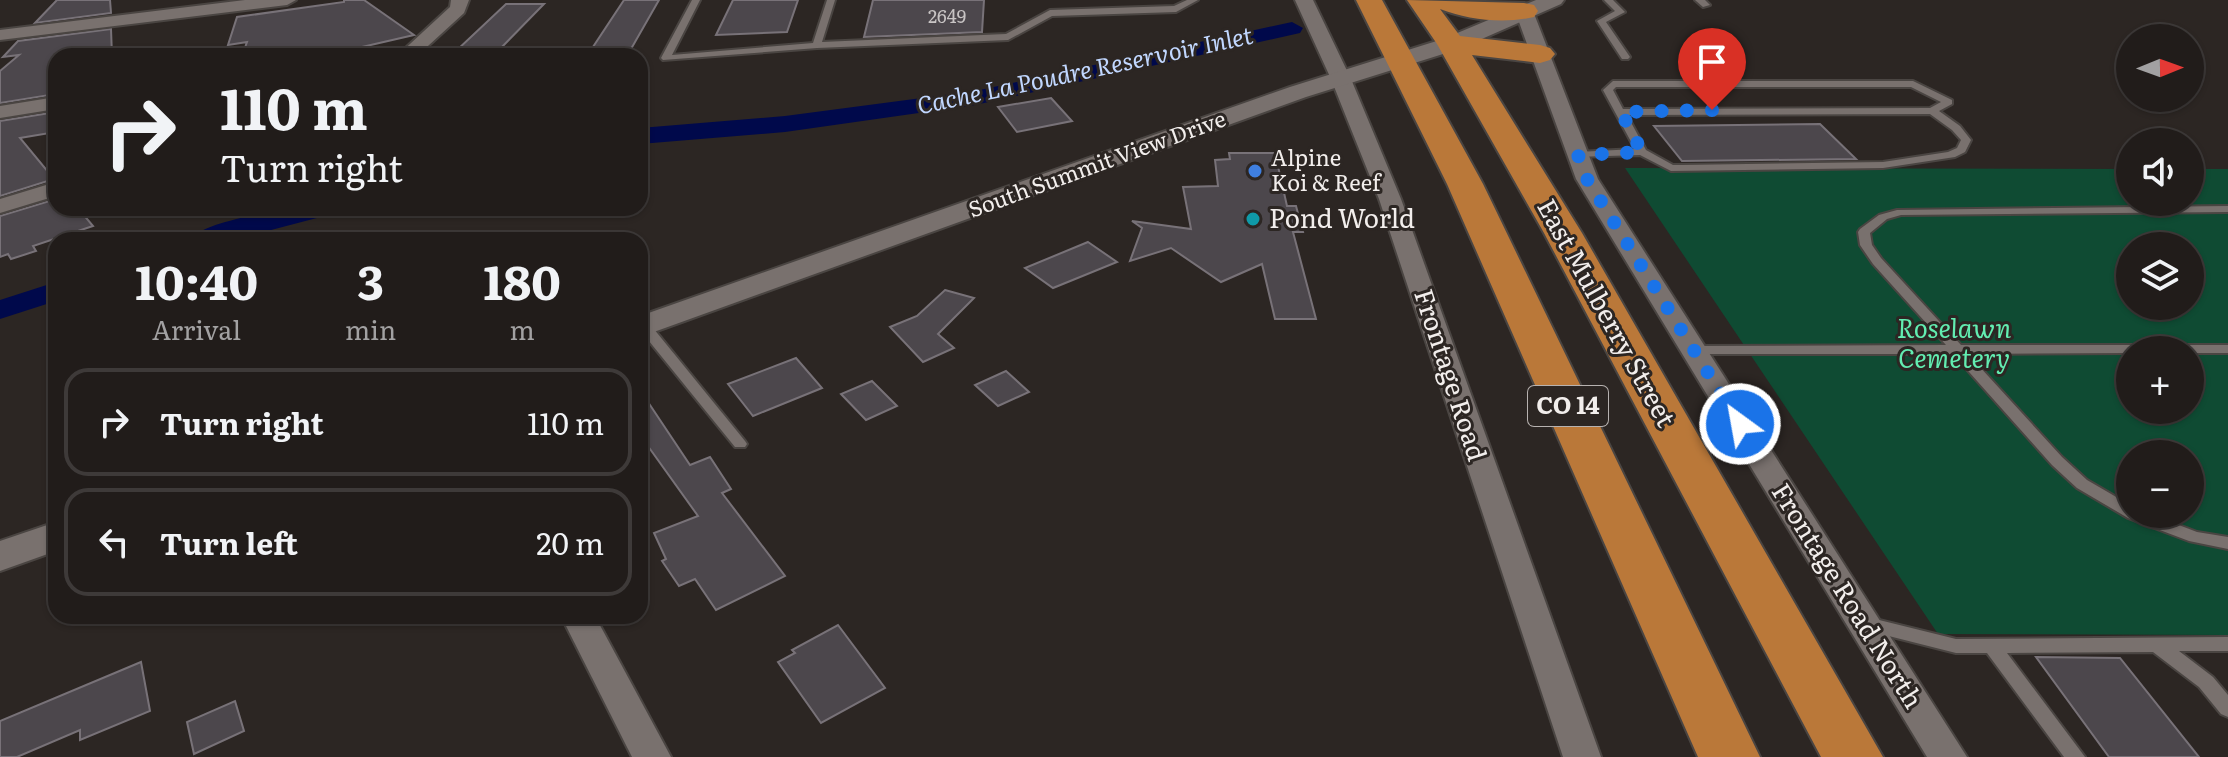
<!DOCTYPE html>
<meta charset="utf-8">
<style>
:root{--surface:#211c1a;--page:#2d2927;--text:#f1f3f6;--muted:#a2a1a2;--line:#3e3a39}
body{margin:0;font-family:Literata,serif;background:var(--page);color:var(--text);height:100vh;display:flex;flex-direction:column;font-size:30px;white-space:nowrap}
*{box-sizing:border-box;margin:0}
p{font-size:26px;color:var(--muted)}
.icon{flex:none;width:44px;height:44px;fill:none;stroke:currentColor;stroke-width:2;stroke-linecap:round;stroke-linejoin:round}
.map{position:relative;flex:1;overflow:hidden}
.panel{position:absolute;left:48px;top:232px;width:600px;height:392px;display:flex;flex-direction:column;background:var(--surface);border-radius:24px;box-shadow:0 2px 6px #0004,0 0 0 2px var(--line)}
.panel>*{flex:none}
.hud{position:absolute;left:48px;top:48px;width:600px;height:168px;border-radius:24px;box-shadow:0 2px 6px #0004,0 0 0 2px var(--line);background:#211c1a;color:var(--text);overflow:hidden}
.needle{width:52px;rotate:89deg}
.buttons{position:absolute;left:2116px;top:24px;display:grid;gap:16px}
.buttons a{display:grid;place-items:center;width:88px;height:88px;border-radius:50%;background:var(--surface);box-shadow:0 2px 6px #0004,0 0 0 2px var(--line);font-size:40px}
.pin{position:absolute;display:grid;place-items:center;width:68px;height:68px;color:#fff;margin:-82px -34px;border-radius:50% 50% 50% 0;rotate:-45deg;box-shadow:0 0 8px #0007}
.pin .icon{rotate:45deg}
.me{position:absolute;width:88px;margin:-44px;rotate:328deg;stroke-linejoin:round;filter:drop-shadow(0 0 6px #0008)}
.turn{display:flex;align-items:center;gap:28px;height:168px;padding:0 40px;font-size:36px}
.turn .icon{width:104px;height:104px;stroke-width:2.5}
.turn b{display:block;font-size:56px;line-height:68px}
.eta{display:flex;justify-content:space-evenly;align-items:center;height:136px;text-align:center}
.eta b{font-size:48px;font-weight:700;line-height:56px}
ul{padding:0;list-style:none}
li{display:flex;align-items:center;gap:24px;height:108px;margin:0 16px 12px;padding:0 24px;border:4px solid var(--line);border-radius:24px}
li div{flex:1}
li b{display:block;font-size:30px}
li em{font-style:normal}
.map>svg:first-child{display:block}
.green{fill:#0f4b33;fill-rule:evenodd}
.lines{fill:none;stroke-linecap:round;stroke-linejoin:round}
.canal{fill:#00094b;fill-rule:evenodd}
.building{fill:#4c474c;stroke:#787278;stroke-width:2}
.service-casing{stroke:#4a4542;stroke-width:4}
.minor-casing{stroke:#4a4542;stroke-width:4}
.tertiary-casing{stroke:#4a4542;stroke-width:4}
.trunk-casing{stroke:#4a4542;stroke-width:4}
.service{fill:#79716e;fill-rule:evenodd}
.minor{fill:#79716e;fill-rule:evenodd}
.tertiary{fill:#79716e;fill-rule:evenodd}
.trunk{fill:#ba7839;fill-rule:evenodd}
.route{stroke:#1a73e8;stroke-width:14;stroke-dasharray:0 25.2}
.shop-dot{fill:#3f7fe0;stroke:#2c2623;stroke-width:3}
.culture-dot{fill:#0f9aa8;stroke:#2c2623;stroke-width:3}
.labels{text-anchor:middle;stroke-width:6;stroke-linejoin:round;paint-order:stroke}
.far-number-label{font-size:18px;fill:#c8c4c4}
.far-poi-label{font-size:22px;fill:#f2eeec;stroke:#2c2623;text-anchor:start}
.far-street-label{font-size:22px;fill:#f2eeec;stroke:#2c2623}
.far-water-label{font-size:24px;font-style:italic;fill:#c1d7ff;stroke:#2c2623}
.shield{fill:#2c2623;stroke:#b7b2b0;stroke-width:2}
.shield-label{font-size:24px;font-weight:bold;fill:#f2eeec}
.poi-label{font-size:26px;fill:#f2eeec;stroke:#2c2623;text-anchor:start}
.street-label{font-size:26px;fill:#f2eeec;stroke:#2c2623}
.park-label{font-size:26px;font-style:italic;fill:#62edb1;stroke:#2c2623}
</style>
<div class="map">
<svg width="2228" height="757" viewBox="0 0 2228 757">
<rect width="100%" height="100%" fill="#2c2623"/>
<path class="green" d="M1625,168L2130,169V202H2190V169H2228V635L1938,634ZM2130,246H2190V306H2130ZM2130,350H2190V410H2130ZM2130,454H2190V514H2130Z"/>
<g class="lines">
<g class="canal">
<path d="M1292,22L1303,28L1300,33L975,105L785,132L640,144V128L785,116L975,91Z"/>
<path d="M287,208H336L332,214L233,240H189C201,223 265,213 287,208Z"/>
<path d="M56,282V301L0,319V300Z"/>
</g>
</g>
<g class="building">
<path d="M57,0H110L111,13L35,23Z"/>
<path d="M344,0H364L414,35L323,56H242L247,42L228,45L237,17L344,2Z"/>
<path d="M624,0H659L627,56H587Z"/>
<path d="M733,0H798L787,32L716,35Z"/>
<path d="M873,0H984L982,32L864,37Z"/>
<path d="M506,4H544L498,51H456Z"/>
<path d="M111,29L112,56H56V94L0,103V71L19,55L3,57L18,41Z"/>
<path d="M1051,98L1072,121L1017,132L998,107Z"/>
<path d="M56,112V132L20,138L54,179L0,196V121Z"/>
<path d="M1820,124L1856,159L1682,161L1654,126Z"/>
<path d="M1229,153H1275L1287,206H1296L1303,232H1293L1316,319H1275L1262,264L1221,282L1171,248L1130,261L1142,228L1132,221L1191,229L1183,187L1218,186L1215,160L1230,159Z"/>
<path d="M56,199V208H78L93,226L33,246L36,251L11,259L8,254L0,257V216Z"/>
<path d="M1088,242L1117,262L1053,288L1025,268Z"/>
<path d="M945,290L974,298L938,334L954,348L923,362L890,327L917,316Z"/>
<path d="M796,358L822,388L753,416L728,384Z"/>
<path d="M1006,371L1029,392L998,406L975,385Z"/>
<path d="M872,381L897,406L866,420L841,394Z"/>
<path d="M640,390L690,465L710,457L731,489L722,493L785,576L716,610L695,579L679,586L662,561L666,559L654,533L698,516L640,435Z"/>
<path d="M838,625L885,688L821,723L778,662L795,653L792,650Z"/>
<path d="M2036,657L2120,658L2199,757H2109Z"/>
<path d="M141,662L150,711L80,740V730L17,757H0V721Z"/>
<path d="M235,701L244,731L194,754L187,722Z"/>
</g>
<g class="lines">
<g class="service-casing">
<g id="service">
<path d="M692,0H700L672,55L813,43L827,0H835L822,42L1006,34L1050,10L1174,6L1187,0H1198L1176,12L1052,16L1008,40L817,48L663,60L661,58Z"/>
<path d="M1604,0H1613L1625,12L1606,22L1630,57L1628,59H1622L1597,21L1615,11Z"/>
<path d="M1695,0H1705L1710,5L1703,7Z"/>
<path d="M1613,81H1913L1952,100V104L1939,111L1960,126L1971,140L1965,152L1955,157L1883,168L1671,171L1640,155L1574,157L1573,155L1578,152L1635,149L1603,90ZM1616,87H1911L1941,102L1930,108L1623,109L1613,90ZM1930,114L1952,130L1961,140L1957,148L1948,152L1883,162L1682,165H1673L1646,150L1627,115Z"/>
<path d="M2228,206V212L1901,215L1887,219L1870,233L1872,245L1881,258L1961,345H2228V353H2190V350H2130V353L1968,354L2062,457L2087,480L2130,505V514H2150L2197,532L2228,537V549L2189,541L2128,518L2077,488L2052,465L1953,354H1693L1686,350L1693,346L1946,345L1873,264L1860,245L1858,232L1860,229L1879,215L1897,210Z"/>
<path d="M644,322L649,323L745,441L747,444L745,447H735L640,330V323Z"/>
<path d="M1867,617L1956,639L2228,637V651H2179L2213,677L2228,695V717L2221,714L2199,687L2153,652L2007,653L2085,757H2064L1987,653H1956L1861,629L1858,624L1861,619Z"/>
</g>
</g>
<g class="minor-casing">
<g id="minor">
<path d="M245,0H296L287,5L0,40V30Z"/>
<path d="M451,0H469L464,13L417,56H397L450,7Z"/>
<path d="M1295,0H1313L1351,79L1401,199L1601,757H1563L1379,199L1331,79Z"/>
<path d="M1524,6L1533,11L1598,179L1967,757H1927L1576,179L1515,11Z"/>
<path d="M56,97V109L0,118V106Z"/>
<path d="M56,182V196L0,213V199Z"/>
<path d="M561,616H595L671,757H632Z"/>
</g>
</g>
<g class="tertiary-casing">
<g id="tertiary">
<path d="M1536,0H1564L1561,4L1459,49L1306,97L640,337V316L1290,87L1443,39Z"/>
<path d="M56,522V551L0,571V541Z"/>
</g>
</g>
<g class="trunk-casing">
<g id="trunk">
<path d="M1356,0H1382L1483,184L1760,757H1698L1447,184Z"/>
<path d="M1407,0L1524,3L1534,5L1538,11L1534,17C1504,24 1468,20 1440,9L1460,36L1540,45L1550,48L1555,54L1550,60L1540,63L1472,55L1582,233L1883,757H1821L1544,233L1437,44Z"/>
</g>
</g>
<use href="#service" class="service"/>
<use href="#minor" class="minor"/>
<use href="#tertiary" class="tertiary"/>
<use href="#trunk" class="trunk"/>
</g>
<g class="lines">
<path class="route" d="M1712,110L1621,112L1642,152L1578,155L1587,179L1740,424"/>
</g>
<circle class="shop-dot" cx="1255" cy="171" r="8"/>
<circle class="culture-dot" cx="1253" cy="219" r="8"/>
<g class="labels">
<g class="far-number-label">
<text x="947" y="23">2649</text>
</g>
<g class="far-poi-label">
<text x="1271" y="166">Alpine<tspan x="1271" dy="25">Koi &amp; Reef</tspan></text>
</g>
<g class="far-street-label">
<text transform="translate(1097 164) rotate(-20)" y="8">South Summit View Drive</text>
</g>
<g class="far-water-label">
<text transform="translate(1085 71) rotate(-12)" y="8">Cache La Poudre Reservoir Inlet</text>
</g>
<rect class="shield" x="1528" y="386" width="80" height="40" rx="6"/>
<g class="shield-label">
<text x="1568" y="414">CO 14</text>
</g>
<g class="poi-label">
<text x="1269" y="228">Pond World</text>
</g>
<g class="street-label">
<text transform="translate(1606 313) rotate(61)" y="9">East Mulberry Street</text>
<text transform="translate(1450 375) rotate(72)" y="9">Frontage Road</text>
<text transform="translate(1847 596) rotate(58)" y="9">Frontage Road North</text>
</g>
<g class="park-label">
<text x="1954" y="338">Roselawn<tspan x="1954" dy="30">Cemetery</tspan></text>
</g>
</g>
</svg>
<div class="buttons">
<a><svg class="needle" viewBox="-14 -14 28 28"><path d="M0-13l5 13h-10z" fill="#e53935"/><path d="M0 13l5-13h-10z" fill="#a2a1a2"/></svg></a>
<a><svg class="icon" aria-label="sound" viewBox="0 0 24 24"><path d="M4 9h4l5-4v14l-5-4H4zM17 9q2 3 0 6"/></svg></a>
<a><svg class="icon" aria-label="layers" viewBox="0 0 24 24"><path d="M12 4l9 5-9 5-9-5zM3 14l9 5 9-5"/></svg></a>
<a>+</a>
<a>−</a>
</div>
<div class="pin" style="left:1712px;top:110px;background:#d93025"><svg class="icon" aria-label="arrive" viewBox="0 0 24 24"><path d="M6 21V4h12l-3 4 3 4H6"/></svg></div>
<svg class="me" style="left:1740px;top:424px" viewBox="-20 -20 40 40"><circle r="17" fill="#1a73e8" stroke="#fff" stroke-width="3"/><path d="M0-11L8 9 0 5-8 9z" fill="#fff"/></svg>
<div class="hud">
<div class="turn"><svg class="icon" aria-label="right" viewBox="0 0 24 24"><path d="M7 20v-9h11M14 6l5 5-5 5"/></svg><div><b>110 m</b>Turn right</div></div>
</div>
<section class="panel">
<div class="eta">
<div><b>10:40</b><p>Arrival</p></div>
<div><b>3</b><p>min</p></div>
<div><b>180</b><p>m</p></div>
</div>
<ul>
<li><svg class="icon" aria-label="right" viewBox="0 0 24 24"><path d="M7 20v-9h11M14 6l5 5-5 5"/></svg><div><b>Turn right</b></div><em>110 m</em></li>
<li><svg class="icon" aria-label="left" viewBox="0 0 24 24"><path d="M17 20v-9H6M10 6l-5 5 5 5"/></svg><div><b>Turn left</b></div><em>20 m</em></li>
</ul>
</section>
</div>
